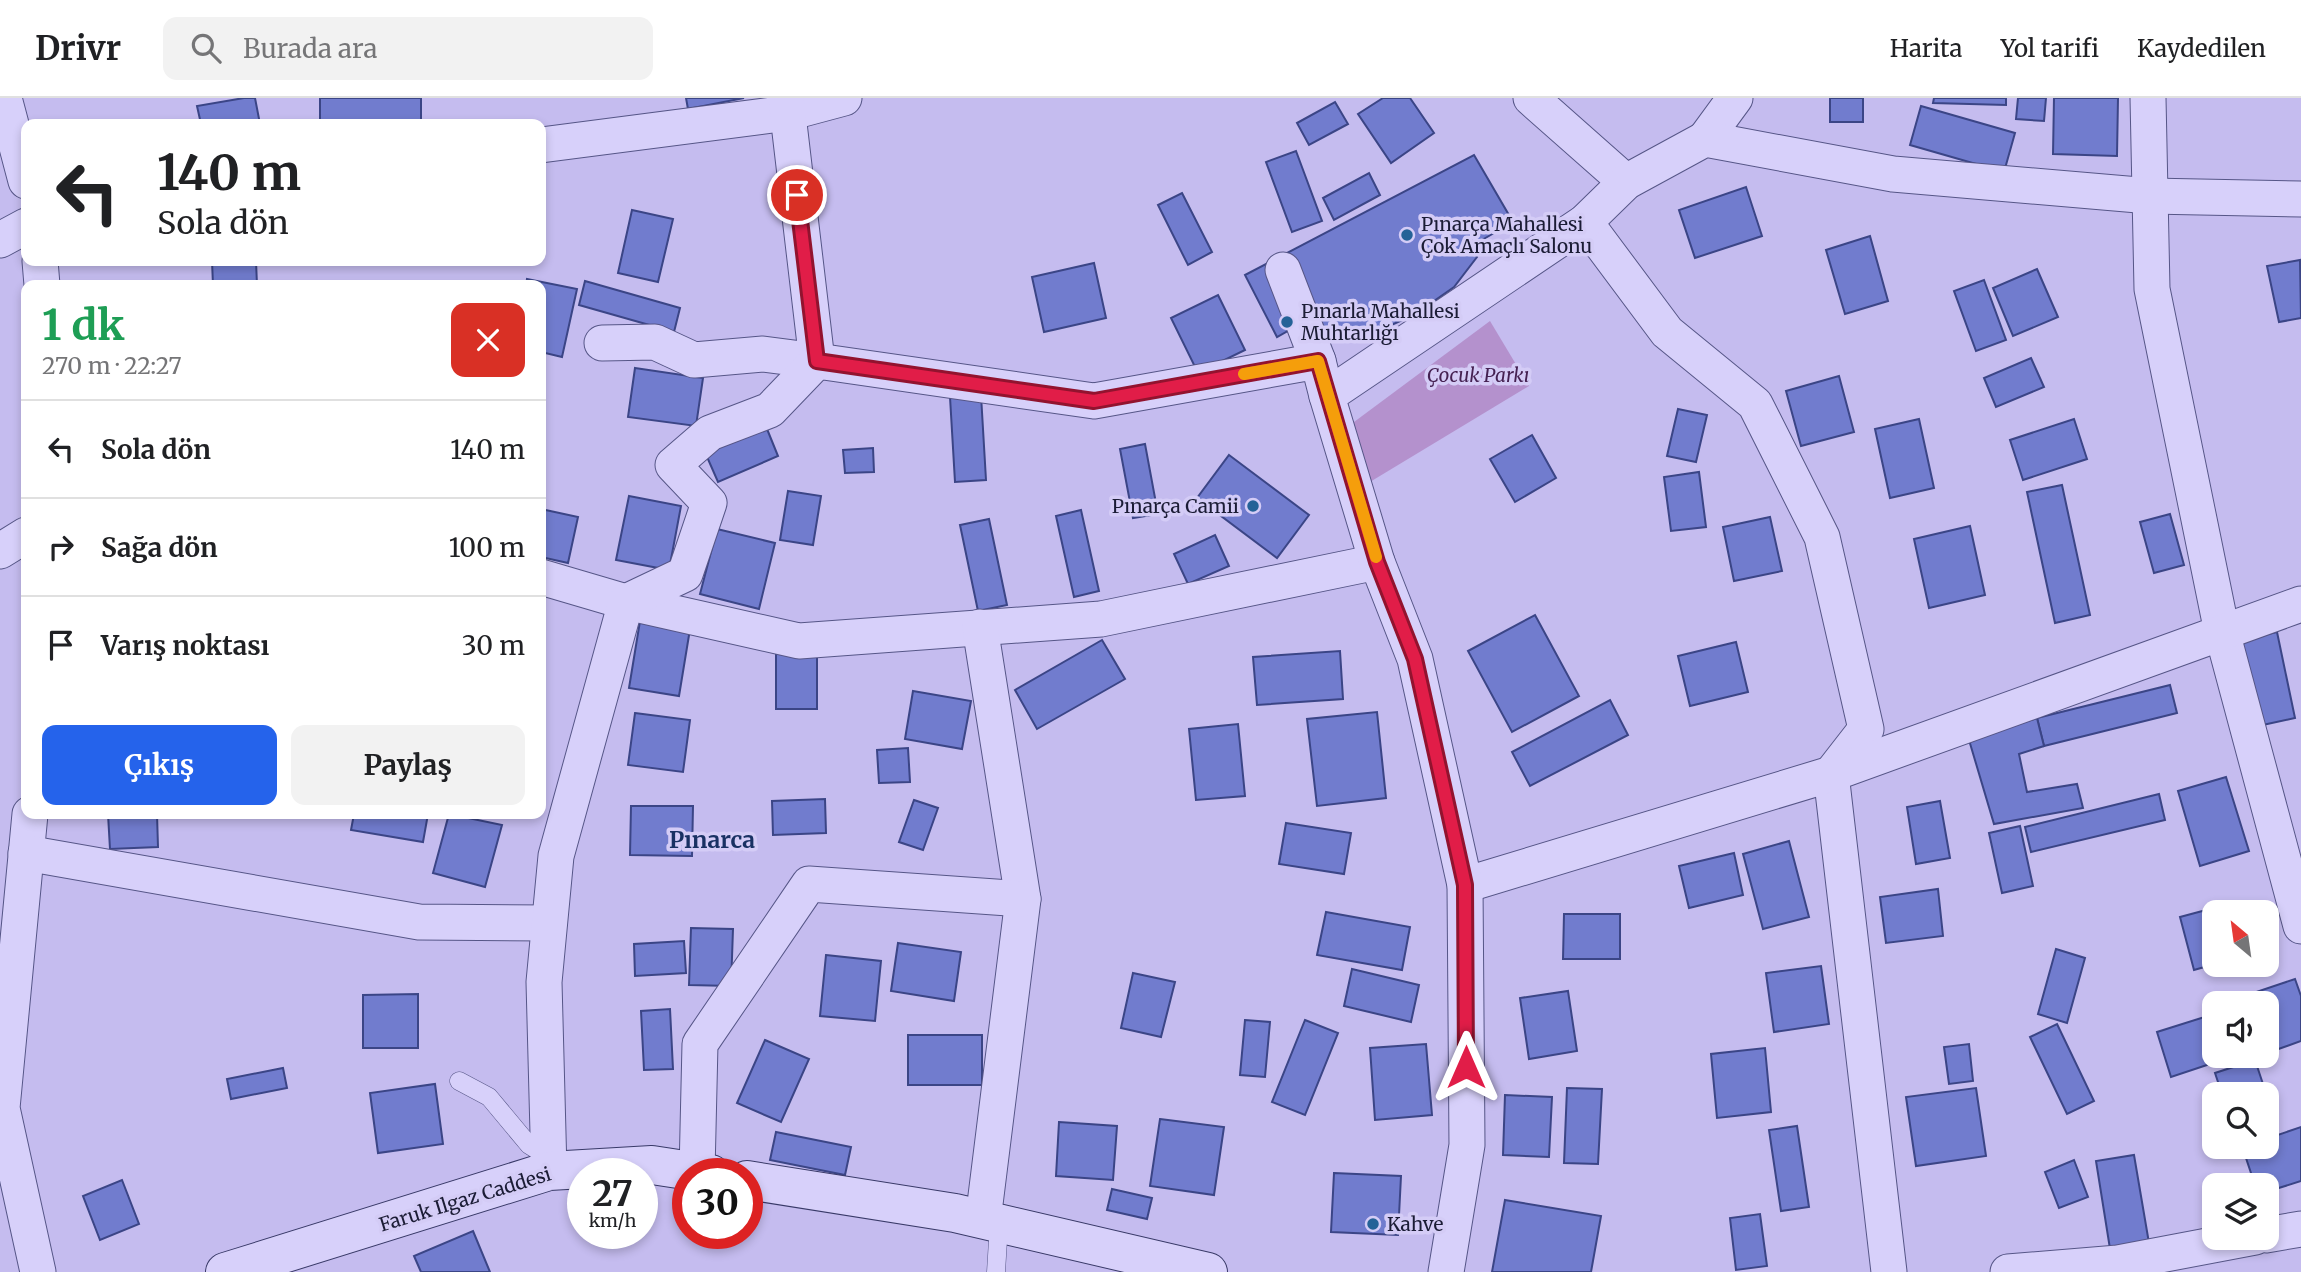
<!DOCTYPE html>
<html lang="tr">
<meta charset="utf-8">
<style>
:root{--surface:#fff;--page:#f2f2f2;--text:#202124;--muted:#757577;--line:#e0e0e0;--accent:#2563eb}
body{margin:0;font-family:Merriweather,serif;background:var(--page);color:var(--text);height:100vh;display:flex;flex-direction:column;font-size:26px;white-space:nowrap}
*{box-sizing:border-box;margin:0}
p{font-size:23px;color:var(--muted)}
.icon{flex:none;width:38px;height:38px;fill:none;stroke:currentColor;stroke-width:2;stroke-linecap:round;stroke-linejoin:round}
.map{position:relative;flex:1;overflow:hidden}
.drawer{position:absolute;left:21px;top:182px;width:525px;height:539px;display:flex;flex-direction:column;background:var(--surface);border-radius:14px;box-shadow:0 4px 10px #0003}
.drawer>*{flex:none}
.top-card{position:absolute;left:21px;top:21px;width:525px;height:147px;border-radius:14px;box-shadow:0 4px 10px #0003;background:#fff;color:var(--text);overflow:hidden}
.needle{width:46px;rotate:331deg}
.fabs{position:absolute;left:2202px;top:802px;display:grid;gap:14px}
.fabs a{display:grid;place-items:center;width:77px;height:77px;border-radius:14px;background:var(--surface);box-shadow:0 4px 10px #0003;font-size:35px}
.speed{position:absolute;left:567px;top:1060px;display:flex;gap:14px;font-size:35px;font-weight:700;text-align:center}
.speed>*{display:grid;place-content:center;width:91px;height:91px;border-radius:50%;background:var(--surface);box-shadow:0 4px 10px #0003;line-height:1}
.speed small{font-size:18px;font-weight:400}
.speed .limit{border:10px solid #d22;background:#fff;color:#111}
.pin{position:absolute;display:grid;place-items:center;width:60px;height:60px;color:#fff;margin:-30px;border:4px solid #fff;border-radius:50%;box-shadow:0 2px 7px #0007}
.me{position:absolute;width:77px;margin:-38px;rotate:0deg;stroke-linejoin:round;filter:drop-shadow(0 0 5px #0008)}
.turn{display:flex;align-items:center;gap:24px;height:147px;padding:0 21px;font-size:32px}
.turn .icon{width:91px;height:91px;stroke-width:2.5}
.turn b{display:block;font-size:49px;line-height:60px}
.round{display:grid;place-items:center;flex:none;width:74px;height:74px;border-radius:14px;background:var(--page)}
.overview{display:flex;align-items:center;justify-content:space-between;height:119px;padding:0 21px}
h1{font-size:42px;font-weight:700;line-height:52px;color:#1e9e55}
.cta{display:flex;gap:14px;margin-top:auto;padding:14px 21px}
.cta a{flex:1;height:80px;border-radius:14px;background:var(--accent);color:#fff;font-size:28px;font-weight:700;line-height:80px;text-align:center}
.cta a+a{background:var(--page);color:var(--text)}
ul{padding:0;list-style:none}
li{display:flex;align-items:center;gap:21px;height:98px;padding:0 21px;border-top:2px solid var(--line)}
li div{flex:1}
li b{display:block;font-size:26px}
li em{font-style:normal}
header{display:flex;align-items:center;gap:42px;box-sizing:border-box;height:98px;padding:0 35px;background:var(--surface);border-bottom:2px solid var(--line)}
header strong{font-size:33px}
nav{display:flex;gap:38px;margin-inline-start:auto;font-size:24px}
.search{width:490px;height:63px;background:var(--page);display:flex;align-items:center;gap:18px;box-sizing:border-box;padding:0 24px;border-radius:14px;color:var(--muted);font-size:26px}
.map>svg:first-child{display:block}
.green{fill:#b491cd}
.building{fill:#717cce;stroke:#3b4586;stroke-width:2}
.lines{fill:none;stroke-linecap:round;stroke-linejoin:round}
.lane-casing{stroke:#565687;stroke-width:19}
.street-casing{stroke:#565687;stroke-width:37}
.secondary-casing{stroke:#393a68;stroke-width:40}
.lane{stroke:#d7d0fa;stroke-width:18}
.street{stroke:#d7d0fa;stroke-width:35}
.secondary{stroke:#d7d0fa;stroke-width:38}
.route-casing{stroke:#92132f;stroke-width:18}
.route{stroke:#e11d48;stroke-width:12}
.slow{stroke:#f59e0b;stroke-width:12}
.poi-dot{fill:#246297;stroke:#d4ccf6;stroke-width:2.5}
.labels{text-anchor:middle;stroke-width:7;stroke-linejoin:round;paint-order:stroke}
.poi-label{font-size:19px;fill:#1b1c35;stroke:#d4ccf6;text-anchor:start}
.park-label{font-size:19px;font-style:italic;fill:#452152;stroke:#d4ccf6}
.street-label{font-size:19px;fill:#1b1c35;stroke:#d4ccf6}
.quarter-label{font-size:23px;font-weight:bold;fill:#193163;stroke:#d4ccf6}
</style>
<header>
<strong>Drivr</strong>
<div class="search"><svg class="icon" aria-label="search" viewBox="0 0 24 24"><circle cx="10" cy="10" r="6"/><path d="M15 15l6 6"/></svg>Burada ara</div>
<nav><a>Harita</a><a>Yol tarifi</a><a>Kaydedilen</a></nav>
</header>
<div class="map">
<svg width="2301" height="1174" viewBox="0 0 2301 1174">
<rect width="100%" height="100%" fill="#c5bcef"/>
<path class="green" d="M1490,223L1529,288L1360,390L1344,341L1354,324Z"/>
<g class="building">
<path d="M244,0H255L260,26H201L197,8Z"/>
<rect x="320" y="0" width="101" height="26"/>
<path d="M686,0H744L688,11Z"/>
<path d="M1383,0H1410L1434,35L1391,65L1358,16Z"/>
<rect x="1830" y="0" width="33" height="24"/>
<path d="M1934,0H2006V7L1933,5Z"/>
<path d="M2018,0H2046L2044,23L2016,21Z"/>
<path d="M2054,0H2118L2117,58L2053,56Z"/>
<path d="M1335,4L1348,26L1309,47L1297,25Z"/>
<path d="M1921,8L2015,35L2004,74L1910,47Z"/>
<path d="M1296,53L1322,123L1292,134L1266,64Z"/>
<path d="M1474,57L1513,124L1470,149L1477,159L1454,189L1414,217L1378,233L1346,239L1319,235L1309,221L1277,239L1245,177Z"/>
<path d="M1369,75L1380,97L1334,122L1323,100Z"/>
<path d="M1746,89L1762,138L1695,160L1679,112Z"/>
<path d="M1182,95L1212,154L1188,167L1158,107Z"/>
<path d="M632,112L673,121L658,184L618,175Z"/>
<path d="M1870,138L1888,203L1845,216L1826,152Z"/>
<path d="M2300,162L2301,220L2279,224L2267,168Z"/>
<path d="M212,163H256L257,187H213Z"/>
<path d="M1094,165L1106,220L1044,234L1032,179Z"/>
<path d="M2037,171L2058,219L2013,238L1993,190Z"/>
<path d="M527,181L577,191L562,259L541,254V187H526Z"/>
<path d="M1984,182L2006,242L1976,253L1954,193Z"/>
<path d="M585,183L680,210L674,234L579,207Z"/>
<path d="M1218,197L1245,252L1198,275L1171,220Z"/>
<path d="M2031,260L2044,289L1996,309L1984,280Z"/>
<path d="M635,270L703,280L696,328L628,319Z"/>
<path d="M1839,278L1854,334L1801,348L1786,293Z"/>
<path d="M981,297L986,382L955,384L950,299Z"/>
<path d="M1678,311L1707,317L1696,364L1667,358Z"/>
<path d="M1919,321L1934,390L1890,400L1875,331Z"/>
<path d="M2074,321L2087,361L2023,382L2010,342Z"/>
<path d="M765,326L778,358L718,384L704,352Z"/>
<path d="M1532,337L1556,380L1515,404L1490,361Z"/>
<path d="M1145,346L1158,416L1133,420L1120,351Z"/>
<path d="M873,350L874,374L845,375L843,352Z"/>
<path d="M1229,357L1309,417L1277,460L1197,400Z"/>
<path d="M1699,374L1706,429L1671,433L1664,379Z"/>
<path d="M2062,387L2090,517L2055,525L2027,394Z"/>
<path d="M788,393L821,398L813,447L780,442Z"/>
<path d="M629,398L681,408L669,472L616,462Z"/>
<path d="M541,411L578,419L568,465L541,459Z"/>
<path d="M1081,412L1099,493L1074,499L1056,418Z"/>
<path d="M2170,416L2184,467L2154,475L2140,424Z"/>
<path d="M1770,419L1782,473L1734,483L1723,429Z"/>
<path d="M989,421L1007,507L978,513L960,427Z"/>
<path d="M1970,428L1985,497L1929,510L1914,441Z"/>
<path d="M717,431L775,445L759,511L700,496Z"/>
<path d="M1215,437L1229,468L1188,486L1174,456Z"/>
<path d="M641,517L691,525L679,598L629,590Z"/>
<path d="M1535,517L1579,598L1512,634L1468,553Z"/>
<path d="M2277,534L2295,620L2258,628L2240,542Z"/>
<path d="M1102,542L1125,581L1037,631L1015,592Z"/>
<path d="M1736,544L1748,594L1690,608L1678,558Z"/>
<rect x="776" y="553" width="41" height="58"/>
<path d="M1340,553L1343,601L1257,607L1253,559Z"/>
<path d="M2170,587L2177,615L2044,648L2037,620Z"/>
<path d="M913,593L971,603L962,651L905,641Z"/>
<path d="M1610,602L1628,637L1530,688L1512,654Z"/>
<path d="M1377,614L1386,700L1317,708L1307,621Z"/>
<path d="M635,615L690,622L683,674L628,667Z"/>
<path d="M2037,620L2044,648L2019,656L2027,694L2077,686L2083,710L1994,726L1969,642Z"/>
<path d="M1238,626L1245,698L1196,702L1189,631Z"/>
<path d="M908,650L910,684L879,685L877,652Z"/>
<path d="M2226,679L2249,753L2200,768L2178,693Z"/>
<path d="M2159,696L2165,722L2031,754L2025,729Z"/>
<path d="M825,701L826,735L773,737L772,703Z"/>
<path d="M914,702L938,710L923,752L899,744Z"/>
<path d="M1940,703L1950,760L1916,766L1907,709Z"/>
<path d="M631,708H693L692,758L630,757Z"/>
<path d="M108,716H157L158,749L110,751Z"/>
<path d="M354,716H428L423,744L351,732Z"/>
<path d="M449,716L502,727L485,789L433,775Z"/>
<path d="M1286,725L1351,735L1344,776L1279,766Z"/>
<path d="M2020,728L2033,788L2002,795L1989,735Z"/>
<path d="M1789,743L1809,819L1763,831L1743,756Z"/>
<path d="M1734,755L1743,797L1689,810L1679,768Z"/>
<path d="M1938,791L1943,838L1886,845L1880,799Z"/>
<path d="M2236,804L2239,814H2214L2215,866L2194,872L2180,819Z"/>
<path d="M1326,814L1410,829L1402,872L1317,857Z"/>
<path d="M1564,816H1620V861H1563Z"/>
<path d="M691,830L733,831L731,888L689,887Z"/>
<path d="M684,843L686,875L635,878L634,846Z"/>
<path d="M898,845L961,854L954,903L891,893Z"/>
<path d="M2056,851L2085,860L2067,925L2038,916Z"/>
<path d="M826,857L881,863L875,923L820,918Z"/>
<path d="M1821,868L1829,926L1774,934L1766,875Z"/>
<path d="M1352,871L1419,887L1411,924L1344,908Z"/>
<path d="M1133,875L1175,884L1161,939L1121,930Z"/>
<path d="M2295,881L2301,898V943L2273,953L2266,933V905H2257L2253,895Z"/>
<path d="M1568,893L1577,953L1529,961L1520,900Z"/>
<path d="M418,896V950H363V897Z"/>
<path d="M670,911L673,971L644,972L641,913Z"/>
<path d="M2214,916V957H2237L2171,979L2157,934Z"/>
<path d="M1245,922L1270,924L1265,979L1240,977Z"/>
<path d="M1305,922L1338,935L1305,1017L1272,1004Z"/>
<path d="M2057,926L2094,1003L2067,1016L2030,939Z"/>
<rect x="908" y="937" width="74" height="50"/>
<path d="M765,942L809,961L781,1024L737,1005Z"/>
<path d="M1426,946L1432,1017L1375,1022L1370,950Z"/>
<path d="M1969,946L1973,983L1949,986L1944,949Z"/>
<path d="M1765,950L1771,1014L1717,1020L1711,956Z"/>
<path d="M2255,962L2263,986L2233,996H2222L2215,975Z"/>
<path d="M283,970L287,990L231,1001L227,981Z"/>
<path d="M435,986L443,1046L378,1055L370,995Z"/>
<path d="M1567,990L1602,991L1598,1066L1564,1065Z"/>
<path d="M1976,990L1986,1058L1916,1068L1906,999Z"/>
<path d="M1505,997L1552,999L1549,1059L1503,1057Z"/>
<path d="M1160,1021L1224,1029L1214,1097L1150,1088Z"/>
<path d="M1059,1024L1117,1028L1113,1082L1056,1078Z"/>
<path d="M1797,1028L1809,1109L1781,1113L1769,1032Z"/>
<path d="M2301,1029V1083L2266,1094V1087H2255L2242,1048H2266V1041Z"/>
<path d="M776,1034L851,1049L845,1077L770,1062Z"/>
<path d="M2134,1057L2150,1151L2111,1157L2096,1063Z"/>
<path d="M2074,1062L2088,1099L2059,1110L2045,1074Z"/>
<path d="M1334,1075L1401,1078L1398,1137L1331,1134Z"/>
<path d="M122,1082L139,1126L100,1142L83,1098Z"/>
<path d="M1112,1091L1152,1100L1147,1121L1107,1112Z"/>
<path d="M1505,1102L1601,1118L1591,1174H1492Z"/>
<path d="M1760,1116L1767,1168L1736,1172L1730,1120Z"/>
<path d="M473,1133L490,1174H421L414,1158Z"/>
</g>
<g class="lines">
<g class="lane-casing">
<g id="lane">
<path d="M459,983L489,999L529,1047L548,1059"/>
<path d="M996,1174L999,1126"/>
</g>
</g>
<g class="street-casing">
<g id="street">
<path d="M4,0L26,83"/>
<path d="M1531,0L1626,84"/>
<path d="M2148,0L2152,191L2222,534L2301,828"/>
<path d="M1705,41L1735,0"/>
<path d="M541,47L788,15L844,0"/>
<path d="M1585,124L1667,234L1755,306L1822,439L1866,631L1831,676L1889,1174"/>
<path d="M0,142L26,128"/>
<path d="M40,163L42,187"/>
<path d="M1283,172L1318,263"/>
<path d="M602,245L655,244L694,262L763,256L817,263L786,0"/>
<path d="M0,453L26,437"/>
<path d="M541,479L626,504L799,543L1101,521L1377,464"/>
<path d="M980,529L1023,801L983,1122"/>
<path d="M30,716L2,1010L38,1174"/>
<path d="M26,755L419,824L549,825"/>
<path d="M1465,787L1831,676L2301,506"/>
<path d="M549,1073L544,884L556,758L626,504L685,476L709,405L673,367L710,335L770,312L817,263L1094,303L1318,263L1327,298"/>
<path d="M697,1074L700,946L809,786L1023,801"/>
<path d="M2266,1137L2301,1131"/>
<path d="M1446,1174L1467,1047L1465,787L1415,561L1377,464L1327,298L1585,124L1626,84L1705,41L1893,76L2150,98L2301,101"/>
<path d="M2008,1174L2118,1165L2255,1139"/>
</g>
</g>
<g class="secondary-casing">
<g id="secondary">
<path d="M747,1082L955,1115L1208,1174"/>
<path d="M225,1174L549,1073L652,1067L711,1076"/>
</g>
</g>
<use href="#lane" class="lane"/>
<use href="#street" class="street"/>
<use href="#secondary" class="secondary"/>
</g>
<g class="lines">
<g class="route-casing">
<path id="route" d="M797,97L817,263L1094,303L1318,263L1377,464L1415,561L1465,787L1466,969"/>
</g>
<use href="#route" class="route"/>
<path class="slow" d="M1244,276L1318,263L1376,459"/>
</g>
<g class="poi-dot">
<circle cx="1407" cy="137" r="7"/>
<circle cx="1287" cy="224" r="7"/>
<circle cx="1253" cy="408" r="7"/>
<circle cx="1373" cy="1126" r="7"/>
</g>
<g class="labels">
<g class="poi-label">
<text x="1421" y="133">Pınarça Mahallesi<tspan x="1421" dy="22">Çok Amaçlı Salonu</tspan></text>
<text x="1301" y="220">Pınarla Mahallesi<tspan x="1301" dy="22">Muhtarlığı</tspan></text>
<text x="1239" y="415" text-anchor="end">Pınarça Camii</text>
<text x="1387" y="1133">Kahve</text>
</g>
<g class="park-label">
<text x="1478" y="284">Çocuk Parkı</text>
</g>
<g class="street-label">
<text transform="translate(465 1101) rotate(-17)" y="7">Faruk Ilgaz Caddesi</text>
</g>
<g class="quarter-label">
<text x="712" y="750">Pınarca</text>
</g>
</g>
</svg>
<div class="fabs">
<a><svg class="needle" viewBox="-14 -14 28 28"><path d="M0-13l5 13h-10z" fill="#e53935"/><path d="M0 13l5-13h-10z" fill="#757577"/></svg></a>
<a><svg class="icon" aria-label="sound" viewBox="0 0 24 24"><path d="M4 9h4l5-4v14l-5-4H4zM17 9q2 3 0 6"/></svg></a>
<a><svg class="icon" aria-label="search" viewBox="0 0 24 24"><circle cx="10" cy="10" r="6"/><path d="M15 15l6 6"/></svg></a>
<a><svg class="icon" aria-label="layers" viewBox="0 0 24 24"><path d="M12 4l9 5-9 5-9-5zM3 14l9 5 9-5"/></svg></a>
</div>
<div class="speed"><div>27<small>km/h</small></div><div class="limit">30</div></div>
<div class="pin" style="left:797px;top:97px;background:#d93025"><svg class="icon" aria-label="arrive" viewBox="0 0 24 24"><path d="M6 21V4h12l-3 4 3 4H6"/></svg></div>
<svg class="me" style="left:1466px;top:969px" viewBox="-20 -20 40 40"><path d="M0-17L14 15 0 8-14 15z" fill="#e11d48" stroke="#fff" stroke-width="4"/></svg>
<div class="top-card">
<div class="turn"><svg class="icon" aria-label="left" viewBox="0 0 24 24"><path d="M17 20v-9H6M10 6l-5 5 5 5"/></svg><div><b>140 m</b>Sola dön</div></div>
</div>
<section class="drawer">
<div class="overview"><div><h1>1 dk</h1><p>270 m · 22:27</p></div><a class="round" style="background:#d93025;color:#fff"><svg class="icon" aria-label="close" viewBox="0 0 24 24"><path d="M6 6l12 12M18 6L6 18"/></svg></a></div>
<ul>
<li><svg class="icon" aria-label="left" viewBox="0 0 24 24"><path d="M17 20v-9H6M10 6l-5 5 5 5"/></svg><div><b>Sola dön</b></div><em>140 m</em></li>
<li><svg class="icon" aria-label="right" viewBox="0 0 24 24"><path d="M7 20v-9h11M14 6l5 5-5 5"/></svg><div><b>Sağa dön</b></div><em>100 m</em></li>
<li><svg class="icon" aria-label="arrive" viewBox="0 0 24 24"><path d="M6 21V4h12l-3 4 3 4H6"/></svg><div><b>Varış noktası</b></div><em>30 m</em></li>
</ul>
<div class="cta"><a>Çıkış</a><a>Paylaş</a></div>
</section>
</div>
